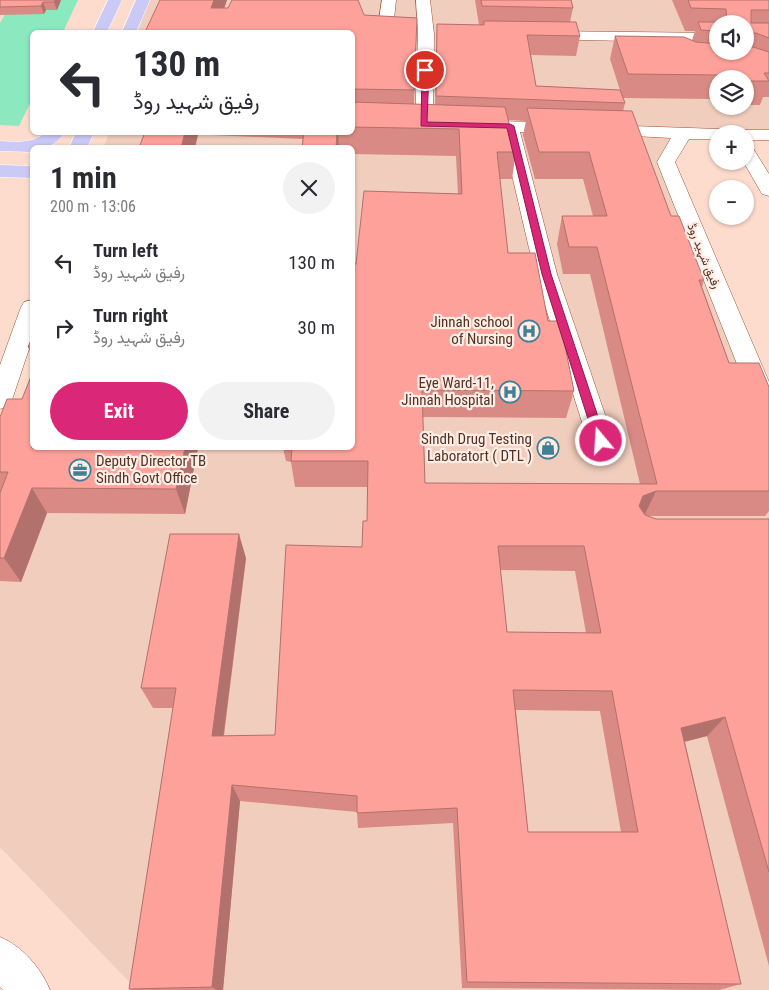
<!DOCTYPE html>
<meta charset="utf-8">
<style>
:root{--surface:#fff;--page:#f2f2f3;--text:#2b2b33;--muted:#7c7c81;--accent:#db2777}
body{margin:0;font-family:"Roboto Condensed",Vazirmatn,sans-serif;background:var(--page);color:var(--text);height:100vh;display:flex;flex-direction:column;font-size:19px;white-space:nowrap}
*{box-sizing:border-box;margin:0}
p{font-size:16px;color:var(--muted)}
.icon{flex:none;width:28px;height:28px;fill:none;stroke:currentColor;stroke-width:2;stroke-linecap:round;stroke-linejoin:round}
.map{position:relative;flex:1;overflow:hidden}
.side{position:absolute;left:30px;top:145px;width:325px;height:305px;display:flex;flex-direction:column;background:var(--surface);border-radius:8px;box-shadow:0 1px 4px #0004}
.side>*{flex:none}
.guide{position:absolute;left:30px;top:30px;width:325px;height:105px;border-radius:8px;box-shadow:0 1px 4px #0004;background:#fff;color:var(--text);overflow:hidden}
.fabs{position:absolute;left:709px;top:15px;display:grid;gap:10px}
.fabs a{display:grid;place-items:center;width:45px;height:45px;border-radius:50%;background:var(--surface);box-shadow:0 1px 4px #0004;font-size:25px}
.pin{position:absolute;display:grid;place-items:center;width:42px;height:42px;color:#fff;margin:-21px;border:2px solid #fff;border-radius:50%;box-shadow:0 1px 5px #0007}
.me{position:absolute;width:55px;margin:-28px;rotate:342deg;stroke-linejoin:round;filter:drop-shadow(0 0 4px #0008)}
.turn{display:flex;align-items:center;gap:18px;height:105px;padding:0 20px;font-size:22px}
.turn .icon{width:65px;height:65px;stroke-width:2.5}
.turn b{display:block;font-size:35px;line-height:42px}
.round{display:grid;place-items:center;flex:none;width:52px;height:52px;border-radius:26px;background:var(--page)}
.summary{display:flex;align-items:center;justify-content:space-between;height:85px;padding:0 20px}
h1{font-size:30px;font-weight:700;line-height:38px}
.cta{display:flex;gap:10px;margin-top:auto;padding:10px 20px}
.cta a{flex:1;height:58px;border-radius:30px;background:var(--accent);color:#fff;font-size:20px;font-weight:700;line-height:58px;text-align:center}
.cta a+a{background:var(--page);color:var(--text)}
ul{padding:0;list-style:none}
li{display:flex;align-items:center;gap:15px;height:65px;padding:0 20px}
li div{flex:1}
li b{display:block;font-size:19px}
li em{font-style:normal}
.map>svg:first-child{display:block}
.built{fill:#f1cdbd;fill-rule:evenodd}
.green{fill:#8be8bf}
.lines{fill:none;stroke-linecap:round;stroke-linejoin:round}
.minor-casing{stroke:#9c5332;stroke-width:1}
.major-casing{stroke:#fff;stroke-width:1}
.minor{fill:#fff;fill-rule:evenodd}
.major{fill:#cbcaf7;fill-rule:evenodd}
.wall{fill:#da8a84;fill-rule:evenodd}
.shaded-wall{fill:#b2716c}
.building{fill:#fea19a;stroke:#b2716c;fill-rule:evenodd}
.route{fill:#db2777;stroke:#8e194d}
.labels{text-anchor:middle;stroke-width:4.5;stroke-linejoin:round;paint-order:stroke}
.far-street-label{font-size:12px;fill:#533224;stroke:#ffede6}
.poi-label{font-size:15px;fill:#533224;stroke:#ffede6;text-anchor:end}
</style>
<div class="map">
<svg width="769" height="990" viewBox="0 0 769 990">
<rect width="100%" height="100%" fill="#fedccd"/>
<path class="built" d="M148,0H769V135L683,133L666,162L769,427V990H143L133,986L0,847V473L32,448H352V148L104,147L109,133L352,132V32H138ZM718,24H745V51H718ZM718,79H745V106H718Z"/>
<path class="green" d="M13,0H78L63,32H32V99L19,126L0,125V23Z"/>
<g class="lines">
<g class="minor-casing">
<g id="minor">
<path d="M382,0H396L393,28L410,30L413,33L410,36H380L377,33Z"/>
<path d="M416,0H430L434,34L433,119L563,123L569,124L572,128L569,132L563,133L520,132L557,274L614,441L610,448L601,451L592,448L588,441L535,274L502,132L424,129L418,128L415,124L418,34Z"/>
<path d="M543,31L718,33V43L538,39L535,36L538,33Z"/>
<path d="M603,125L718,129L724,130L727,134H718V139H689L675,162L769,382V421L760,419L756,412L657,162L671,138L597,134L594,130L597,126Z"/>
<path d="M745,130H769V140H745V134H737Z"/>
<path d="M745,143L751,145L769,174V196L762,194L743,161H745Z"/>
<path d="M32,300V340L12,400L9,406L0,409V365L21,307L24,302Z"/>
<path d="M0,937C22,946 41,968 50,990H3L0,987Z"/>
</g>
</g>
<g class="major-casing">
<g id="major">
<path d="M108,0H122L107,32H93Z"/>
<path d="M136,0H150L136,32H122Z"/>
<path d="M46,132H65C55,146 48,148 32,148V152H31L0,151V141C16,142 33,144 46,132Z"/>
<path d="M76,132H94L87,148H69Z"/>
<path d="M0,165L32,166V178L0,177Z"/>
</g>
</g>
<use href="#minor" class="minor"/>
<use href="#major" class="major"/>
</g>
<g class="wall">
<path d="M0,0H61L57,10H46L44,14L0,15Z"/>
<path d="M160,0H227L224,8L417,18L414,104L435,105L437,24L479,25L475,0H571L573,8L570,22L580,36L576,56L531,55L536,86L620,90L610,59L615,36L692,40L695,31H685L672,0H769V97H763L760,105H745V79H718V104H715L712,99L623,98L625,103L623,111L671,216L704,280L702,287L729,363L769,387V511L765,516H648L656,519H769V966L707,736L685,742L741,984L719,990L462,988L453,823L358,828L357,812L240,801L223,990H132L129,989L173,708H153L141,688L246,558L224,736L275,735L362,547L367,521V487H295L291,462L286,461L283,448H352L356,264L458,194L456,156L352,154V148H302L303,139L145,132H352V32ZM718,24H745V51H718ZM508,120L526,121L523,135L535,179H583L593,216H562L557,244L563,274H590L640,484L425,483L423,417L566,418L574,391L548,321L508,253L500,179H512L516,152ZM500,570L575,571L586,633L507,632ZM516,710L600,711L621,832H528Z"/>
<path d="M32,338V356L28,347Z"/>
<path d="M22,399L198,448L185,514L47,513L21,582L0,581V417Z"/>
</g>
<g class="shaded-wall">
<path d="M55,0H61L57,10L54,2Z"/>
<path d="M214,0H227L216,32L211,8Z"/>
<path d="M43,2L46,10L44,14L41,6Z"/>
<path d="M185,132H198V135L195,148H181Z"/>
<path d="M337,132H338L339,148H336Z"/>
<path d="M185,448H198L185,514L176,489Z"/>
<path d="M32,488L47,513L21,582L4,558Z"/>
<path d="M656,491L644,516L632,521L643,496Z"/>
<path d="M239,534L246,558L221,754L212,736Z"/>
<path d="M725,717L707,736L666,746L681,728Z"/>
<path d="M232,785L240,801L223,990H217L212,987Z"/>
</g>
<g class="building">
<path d="M0,0H55L54,2H43L41,6L0,7Z"/>
<path d="M160,0H214L211,8H228L232,0H358L364,15L417,18L414,90L352,89V32H145Z"/>
<path d="M481,0H571L573,8L482,6Z"/>
<path d="M688,0H769V10H751V23H769V38L756,33H745V24H718V31L701,30L698,22H727L726,9L691,8Z"/>
<path d="M484,21L576,22L580,36L527,35L536,86L620,90L625,103L436,96L437,24L484,25Z"/>
<path d="M615,36L684,37L696,42L718,44V51H745V46L753,47L769,52V73H764L769,81H745V79H721L720,75L628,74Z"/>
<path d="M352,102L505,107L516,152H497L508,253H535L548,321H560L574,391L422,390L425,483L657,484L597,247H569L562,216H607L589,152H539L527,108L632,111L671,216H679L704,280H699L729,363H759L769,387V491H656L643,496L639,506L645,515L656,519H769V872L725,717L681,728L741,984L467,982L457,808L357,813V796L232,785L212,987L129,989L176,688H141L170,534H239L212,736L275,735L286,545L362,547L363,521H367L368,461H291L292,448H352V264H356L364,191L462,194L459,129L352,127ZM498,546H584L601,633L507,632ZM513,690L612,691L638,832H528Z"/>
<path d="M145,132H185L181,148H139Z"/>
<path d="M304,132H337L336,148H302Z"/>
<path d="M32,338V347H28Z"/>
<path d="M32,374V448H185L176,489L32,488L4,558H0V493L8,472H0V417L7,399H22Z"/>
</g>
<path class="route" d="M425,68L429,70L427,122L510,124L514,126L551,274L606,441L604,444L601,445L595,441L542,274L507,128L421,126L422,70Z"/>
<defs>
<g id="hospital-ring" transform="scale(1.125)"><circle r="9.5" fill="#ffede6" stroke="#417f95" stroke-width="1.5"/><path d="M-5-5h3v3.5h4V-5h3V5h-3V1.5h-4V5h-3Z" fill="#417f95"/></g>
<g id="shop-ring" transform="scale(1.125)"><circle r="9.5" fill="#ffede6" stroke="#417f95" stroke-width="1.5"/><path d="M-5-2.5h2.3a2.7 3.5 0 0 1 5.4 0H5L5.5 6h-11ZM-1.5-2.5h3a1.5 2.3 0 0 0-3 0Z" fill="#417f95"/></g>
<g id="office-ring" transform="scale(1.125)"><circle r="9.5" fill="#ffede6" stroke="#417f95" stroke-width="1.5"/><path d="M-6-3h4V-5.5h4V-3h4V5H-6ZM-1-4.5V-3h2v-1.5ZM-6 0V1H6V0Z" fill="#417f95"/></g>
</defs>
<g fill-rule="evenodd">
<use href="#hospital-ring" x="529" y="331"/>
<use href="#hospital-ring" x="510" y="392"/>
<use href="#shop-ring" x="548" y="448"/>
<use href="#office-ring" x="80" y="470"/>
</g>
<g class="labels">
<g class="far-street-label">
<text transform="translate(704 256) rotate(68)" y="4">رفیق شہید روڈ</text>
</g>
<g class="poi-label">
<text x="513" y="327">Jinnah school<tspan x="513" dy="17">of Nursing</tspan></text>
<text x="494" y="388">Eye Ward-11,<tspan x="494" dy="17">Jinnah Hospital</tspan></text>
<text x="532" y="444">Sindh Drug Testing<tspan x="532" dy="17">Laboratort ( DTL )</tspan></text>
<text x="96" y="466" text-anchor="start">Deputy Director TB<tspan x="96" dy="17">Sindh Govt Office</tspan></text>
</g>
</g>
</svg>
<div class="fabs">
<a><svg class="icon" aria-label="sound" viewBox="0 0 24 24"><path d="M4 9h4l5-4v14l-5-4H4zM17 9q2 3 0 6"/></svg></a>
<a><svg class="icon" aria-label="layers" viewBox="0 0 24 24"><path d="M12 4l9 5-9 5-9-5zM3 14l9 5 9-5"/></svg></a>
<a>+</a>
<a>−</a>
</div>
<div class="pin" style="left:425px;top:70px;background:#d93025"><svg class="icon" aria-label="arrive" viewBox="0 0 24 24"><path d="M6 21V4h12l-3 4 3 4H6"/></svg></div>
<svg class="me" style="left:601px;top:441px" viewBox="-20 -20 40 40"><circle r="17" fill="#db2777" stroke="#fff" stroke-width="3"/><path d="M0-11L8 9 0 5-8 9z" fill="#fff"/></svg>
<div class="guide">
<div class="turn"><svg class="icon" aria-label="left" viewBox="0 0 24 24"><path d="M17 20v-9H6M10 6l-5 5 5 5"/></svg><div><b>130 m</b>رفیق شہید روڈ</div></div>
</div>
<section class="side">
<div class="summary"><div><h1>1 min</h1><p>200 m · 13:06</p></div><a class="round"><svg class="icon" aria-label="close" viewBox="0 0 24 24"><path d="M6 6l12 12M18 6L6 18"/></svg></a></div>
<ul>
<li><svg class="icon" aria-label="left" viewBox="0 0 24 24"><path d="M17 20v-9H6M10 6l-5 5 5 5"/></svg><div><b>Turn left</b><p>رفیق شہید روڈ</p></div><em>130 m</em></li>
<li><svg class="icon" aria-label="right" viewBox="0 0 24 24"><path d="M7 20v-9h11M14 6l5 5-5 5"/></svg><div><b>Turn right</b><p>رفیق شہید روڈ</p></div><em>30 m</em></li>
</ul>
<div class="cta"><a>Exit</a><a>Share</a></div>
</section>
</div>
